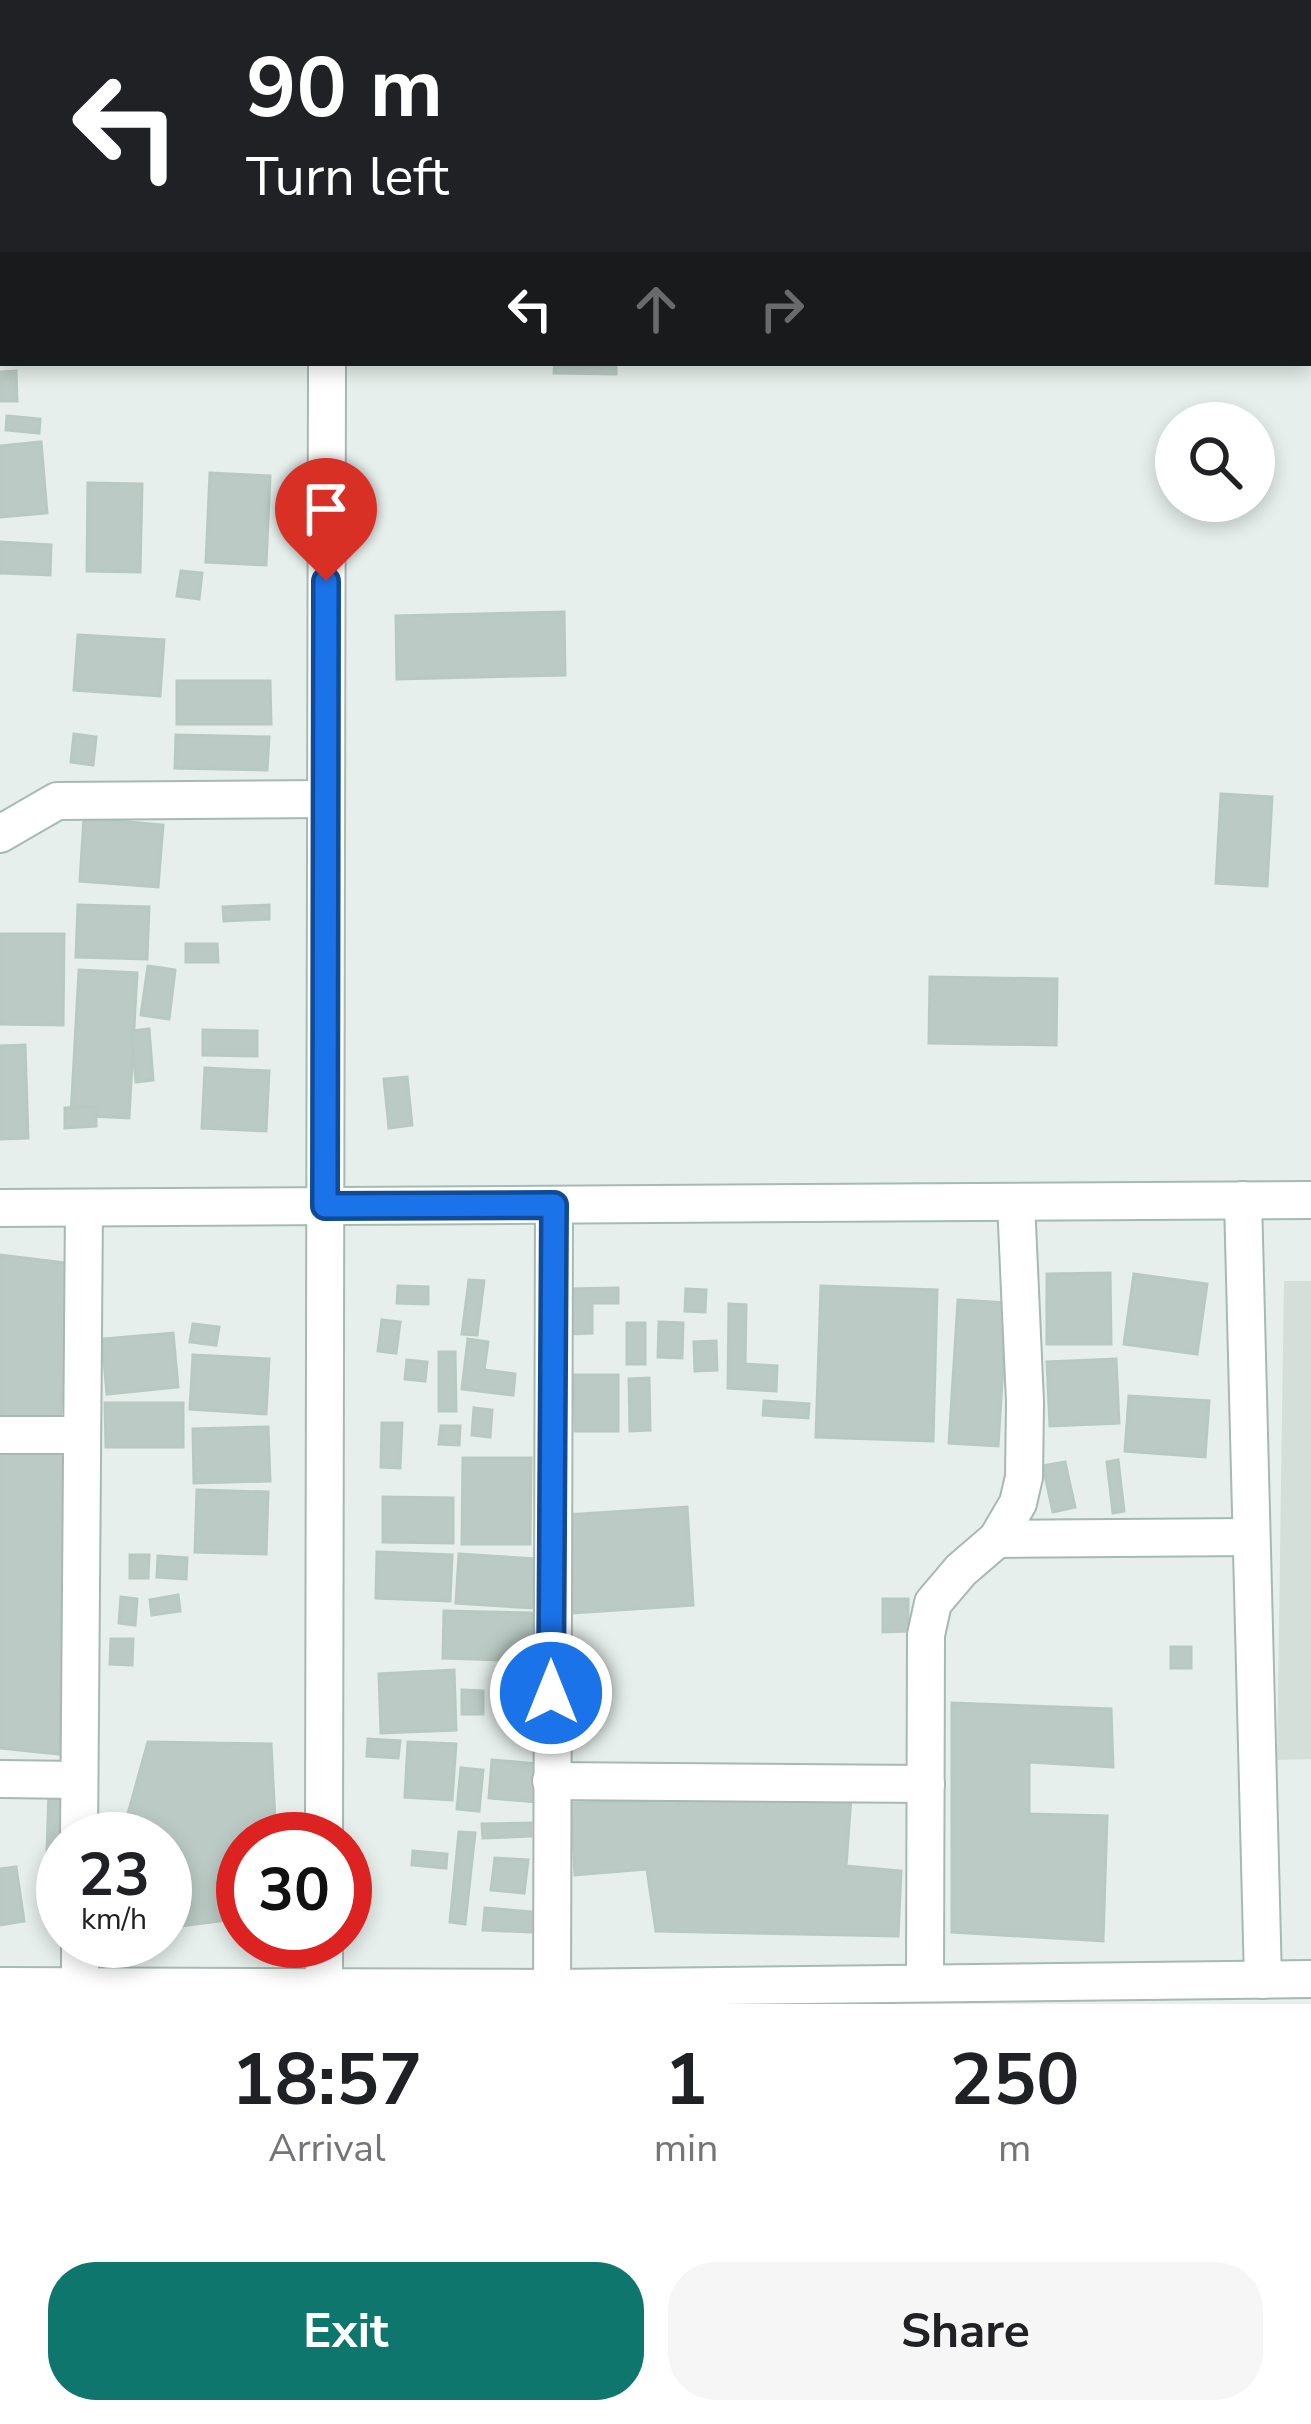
<!DOCTYPE html>
<style>
:root{--surface:#fff;--page:#f6f6f6;--text:#202124;--muted:#757577;--accent:#0f766e}
body{margin:0;font-family:"Nunito Sans",sans-serif;background:var(--page);color:var(--text);height:100vh;display:flex;flex-direction:column;font-size:45px;white-space:nowrap}
*{box-sizing:border-box;margin:0}
p{font-size:39px;color:var(--muted)}
.icon{flex:none;width:66px;height:66px;fill:none;stroke:currentColor;stroke-width:2;stroke-linecap:round;stroke-linejoin:round}
.map{position:relative;height:2004px;overflow:hidden}
.sheet{display:flex;flex-direction:column;background:var(--surface);flex:1}
.sheet>*{flex:none}
.hud{position:absolute;left:0px;top:0px;width:1311px;height:366px;box-shadow:0 6px 18px #0003;background:#202124;color:#fff;overflow:hidden}
.tools{position:absolute;left:1155px;top:402px;display:grid;gap:24px}
.tools a{display:grid;place-items:center;width:120px;height:120px;border-radius:50%;background:var(--surface);box-shadow:0 6px 18px #0003;font-size:60px}
.speed{position:absolute;left:36px;top:1812px;display:flex;gap:24px;font-size:60px;font-weight:700;text-align:center}
.speed>*{display:grid;place-content:center;width:156px;height:156px;border-radius:50%;background:var(--surface);box-shadow:0 6px 18px #0003;line-height:1}
.speed small{font-size:30px;font-weight:400}
.speed .limit{border:18px solid #d22;background:#fff;color:#111}
.pin{position:absolute;display:grid;place-items:center;width:102px;height:102px;color:#fff;margin:-123px -51px;border-radius:50% 50% 50% 0;rotate:-45deg;box-shadow:0 0 12px #0007}
.pin .icon{rotate:45deg}
.me{position:absolute;width:132px;margin:-66px;rotate:0deg;stroke-linejoin:round;filter:drop-shadow(0 0 9px #0008)}
.turn{display:flex;align-items:center;gap:42px;height:252px;padding:0 48px;font-size:54px}
.turn .icon{width:156px;height:156px;stroke-width:2.5}
.turn b{display:block;font-size:84px;line-height:102px}
.lanes{display:flex;align-items:center;height:114px;padding:0 48px;background:#0003;justify-content:center;gap:60px;direction:ltr}
.lanes .off{opacity:.35}
.eta{display:flex;justify-content:space-evenly;align-items:center;height:204px;text-align:center}
.eta b{font-size:72px;font-weight:700;line-height:84px}
.cta{display:flex;gap:24px;margin-top:auto;padding:24px 48px}
.cta a{flex:1;height:138px;border-radius:48px;background:var(--accent);color:#fff;font-size:48px;font-weight:700;line-height:138px;text-align:center}
.cta a+a{background:var(--page);color:var(--text)}
.map>svg:first-child{display:block}
.built{fill:#d4dfda}
.building{fill:#bbcac4;stroke:#b8c9c2;stroke-width:3}
.lines{fill:none;stroke-linecap:round;stroke-linejoin:round}
.street-casing{stroke:#a8b8b2;stroke-width:40}
.secondary-casing{stroke:#a4bbb3;stroke-width:40}
.street{stroke:#fff;stroke-width:36}
.secondary{stroke:#fff;stroke-width:36}
.route-casing{stroke:#114b97;stroke-width:30}
.route{stroke:#1a73e8;stroke-width:21}
</style>
<div class="map">
<svg width="1311" height="2004" viewBox="0 0 1311 2004">
<rect width="100%" height="100%" fill="#e6efeb"/>
<path class="built" d="M1284,1281H1311V1759L1277,1760Z"/>
<g class="building">
<path d="M555,363H616V374L554,373Z"/>
<path d="M16,371L17,401H0V372Z"/>
<path d="M7,416L40,419L39,433L6,430Z"/>
<path d="M41,442L47,513L0,517V446Z"/>
<path d="M210,473L270,476L266,565L206,562Z"/>
<path d="M88,483L142,484L140,572L87,571Z"/>
<path d="M0,542L51,545L50,575L0,573Z"/>
<path d="M181,571L202,573L199,599L177,596Z"/>
<path d="M564,612L565,675L397,679L396,616Z"/>
<path d="M78,635L164,640L160,696L74,690Z"/>
<path d="M177,681H270L271,724H177Z"/>
<path d="M74,734L96,737L93,765L71,762Z"/>
<path d="M176,735L269,737L267,770L175,768Z"/>
<path d="M1221,794L1272,797L1267,886L1216,883Z"/>
<path d="M84,818L163,825L158,887L80,881Z"/>
<path d="M78,905L149,907L147,959L76,957Z"/>
<path d="M269,905V919L224,921L223,907Z"/>
<path d="M0,934H64L63,1025L0,1024Z"/>
<path d="M186,944H217L218,962H186Z"/>
<path d="M148,966L175,970L169,1019L141,1015Z"/>
<path d="M79,970L137,973L129,1118L71,1115Z"/>
<path d="M930,977L1057,979L1056,1045L929,1043Z"/>
<path d="M149,1029L153,1080L136,1082L131,1031Z"/>
<path d="M203,1030L257,1031V1056L203,1055Z"/>
<path d="M25,1045L28,1138L0,1139V1046Z"/>
<path d="M205,1068L269,1071L266,1131L202,1128Z"/>
<path d="M407,1077L412,1125L389,1128L384,1079Z"/>
<path d="M96,1107V1126L65,1128V1108Z"/>
<path d="M0,1255L74,1264L60,1418L0,1421Z"/>
<path d="M1110,1273L1111,1344H1047V1274Z"/>
<path d="M1134,1274L1207,1284L1197,1354L1124,1344Z"/>
<path d="M469,1280L484,1281L477,1335L462,1334Z"/>
<path d="M398,1286L428,1287V1304L397,1303Z"/>
<path d="M821,1286L937,1290L933,1441L816,1437Z"/>
<path d="M618,1288V1303H592V1333L570,1334V1289Z"/>
<path d="M686,1289L706,1290L705,1312L685,1311Z"/>
<path d="M958,1300L1007,1303L998,1446L949,1443Z"/>
<path d="M729,1304L746,1305L745,1364L777,1366L776,1391L728,1388Z"/>
<path d="M382,1320L400,1322L396,1353L378,1351Z"/>
<path d="M659,1322L683,1323L682,1358L658,1357Z"/>
<rect x="627" y="1323" width="18" height="41"/>
<path d="M193,1324L219,1327L216,1345L190,1342Z"/>
<path d="M173,1333L178,1387L107,1394L102,1339Z"/>
<path d="M468,1339L488,1342L484,1370L515,1374L513,1395L462,1389Z"/>
<path d="M716,1341L717,1370L695,1371L694,1342Z"/>
<path d="M439,1352H455L456,1411H439Z"/>
<path d="M193,1355L269,1359L266,1414L190,1409Z"/>
<path d="M1116,1359L1119,1423L1050,1426L1047,1362Z"/>
<path d="M407,1360L427,1362L425,1381L405,1379Z"/>
<path d="M574,1375H618V1431H575Z"/>
<path d="M649,1378L650,1430L630,1431L629,1379Z"/>
<path d="M1129,1396L1209,1401L1205,1457L1125,1451Z"/>
<path d="M764,1401L809,1404L808,1418L763,1415Z"/>
<path d="M105,1403H183V1447H106Z"/>
<path d="M474,1408L492,1410L490,1437L472,1435Z"/>
<path d="M382,1423H402L400,1468L381,1467Z"/>
<path d="M441,1426H460L459,1445L439,1444Z"/>
<path d="M268,1427L270,1481L194,1483L193,1429Z"/>
<path d="M70,1445L59,1754L0,1748V1447Z"/>
<path d="M463,1458H531L530,1544H462Z"/>
<path d="M1118,1460L1124,1511L1113,1513L1107,1462Z"/>
<path d="M1065,1462L1075,1507L1053,1512L1043,1466Z"/>
<path d="M197,1490L268,1492L266,1554L195,1552Z"/>
<path d="M383,1497L453,1498V1543L383,1542Z"/>
<path d="M687,1507L693,1605L573,1613L567,1515Z"/>
<path d="M377,1552L452,1555L450,1601L376,1598Z"/>
<path d="M459,1554L536,1559L533,1608L456,1603Z"/>
<path d="M130,1555H149L148,1578H130Z"/>
<path d="M158,1556L187,1558L186,1579L157,1577Z"/>
<path d="M178,1595L180,1611L152,1615L150,1600Z"/>
<path d="M121,1597L137,1599L135,1625L119,1623Z"/>
<path d="M883,1599H908V1631L883,1632Z"/>
<path d="M444,1611L533,1613L531,1661L443,1658Z"/>
<path d="M111,1639H133L132,1665L110,1664Z"/>
<rect x="1171" y="1647" width="20" height="21"/>
<path d="M454,1670L456,1730L381,1733L379,1674Z"/>
<path d="M462,1690L483,1691V1714H462Z"/>
<path d="M952,1703L1111,1709L1113,1767L1029,1762V1814L1107,1816L1103,1941L952,1932Z"/>
<path d="M368,1739L400,1741L398,1758L367,1756Z"/>
<path d="M148,1742L271,1744L276,1839H243V1918L165,1928V1839H121Z"/>
<path d="M408,1742L456,1744L452,1800L405,1797Z"/>
<path d="M492,1760L539,1764L536,1802L489,1798Z"/>
<path d="M461,1768L483,1770L479,1811L457,1809Z"/>
<path d="M49,1790H70L63,1854L47,1853Z"/>
<path d="M851,1797L846,1866L901,1871L898,1936L656,1931L647,1869L575,1875L571,1803Z"/>
<path d="M531,1823V1836L483,1838L482,1824Z"/>
<path d="M459,1832L475,1833L465,1924L450,1922Z"/>
<path d="M413,1851L447,1854L446,1868L412,1865Z"/>
<path d="M495,1858L528,1860L524,1893L491,1890Z"/>
<path d="M16,1867L24,1921L0,1925V1869Z"/>
<path d="M485,1908L533,1912L531,1932L483,1930Z"/>
</g>
<g class="lines">
<g class="street-casing">
<g id="street">
<path d="M1114,0V3"/>
<path d="M334,3V0"/>
<path d="M0,834L57,801L326,799"/>
<path d="M1243,1200L1263,1980"/>
<path d="M0,1435H81"/>
<path d="M997,1539L1251,1537"/>
<path d="M0,1779L79,1780"/>
<path d="M551,1781L926,1784"/>
<path d="M79,1839L84,1208"/>
<path d="M324,1839L327,363"/>
<path d="M80,1941V1985"/>
<path d="M925,1982L926,1635L933,1603L961,1570L997,1539L1018,1503L1024,1477L1025,1402L1016,1202"/>
<path d="M0,1986L552,1988L1311,1979"/>
<path d="M324,2004V1941"/>
<path d="M552,2004L554,1205"/>
</g>
</g>
<g class="secondary-casing">
<path id="secondary" d="M0,1208L1311,1200"/>
</g>
<use href="#street" class="street"/>
<use href="#secondary" class="secondary"/>
</g>
<g class="lines">
<g class="route-casing">
<path id="route" d="M326,581L325,1206L554,1205L551,1693"/>
</g>
<use href="#route" class="route"/>
</g>
</svg>
<div class="tools">
<a><svg class="icon" aria-label="search" viewBox="0 0 24 24"><circle cx="10" cy="10" r="6"/><path d="M15 15l6 6"/></svg></a>
</div>
<div class="speed"><div>23<small>km/h</small></div><div class="limit">30</div></div>
<div class="pin" style="left:326px;top:581px;background:#d93025"><svg class="icon" aria-label="arrive" viewBox="0 0 24 24"><path d="M6 21V4h12l-3 4 3 4H6"/></svg></div>
<svg class="me" style="left:551px;top:1693px" viewBox="-20 -20 40 40"><circle r="17" fill="#1a73e8" stroke="#fff" stroke-width="3"/><path d="M0-11L8 9 0 5-8 9z" fill="#fff"/></svg>
<div class="hud">
<div class="turn"><svg class="icon" aria-label="left" viewBox="0 0 24 24"><path d="M17 20v-9H6M10 6l-5 5 5 5"/></svg><div><b>90 m</b>Turn left</div></div>
<div class="lanes"><svg class="icon" aria-label="left" viewBox="0 0 24 24"><path d="M17 20v-9H6M10 6l-5 5 5 5"/></svg><svg class="icon off" aria-label="ahead" viewBox="0 0 24 24"><path d="M12 20V5M6 11l6-6 6 6"/></svg><svg class="icon off" aria-label="right" viewBox="0 0 24 24"><path d="M7 20v-9h11M14 6l5 5-5 5"/></svg></div>
</div>
</div>
<section class="sheet">
<div class="eta">
<div><b>18:57</b><p>Arrival</p></div>
<div><b>1</b><p>min</p></div>
<div><b>250</b><p>m</p></div>
</div>
<div class="cta"><a>Exit</a><a>Share</a></div>
</section>
